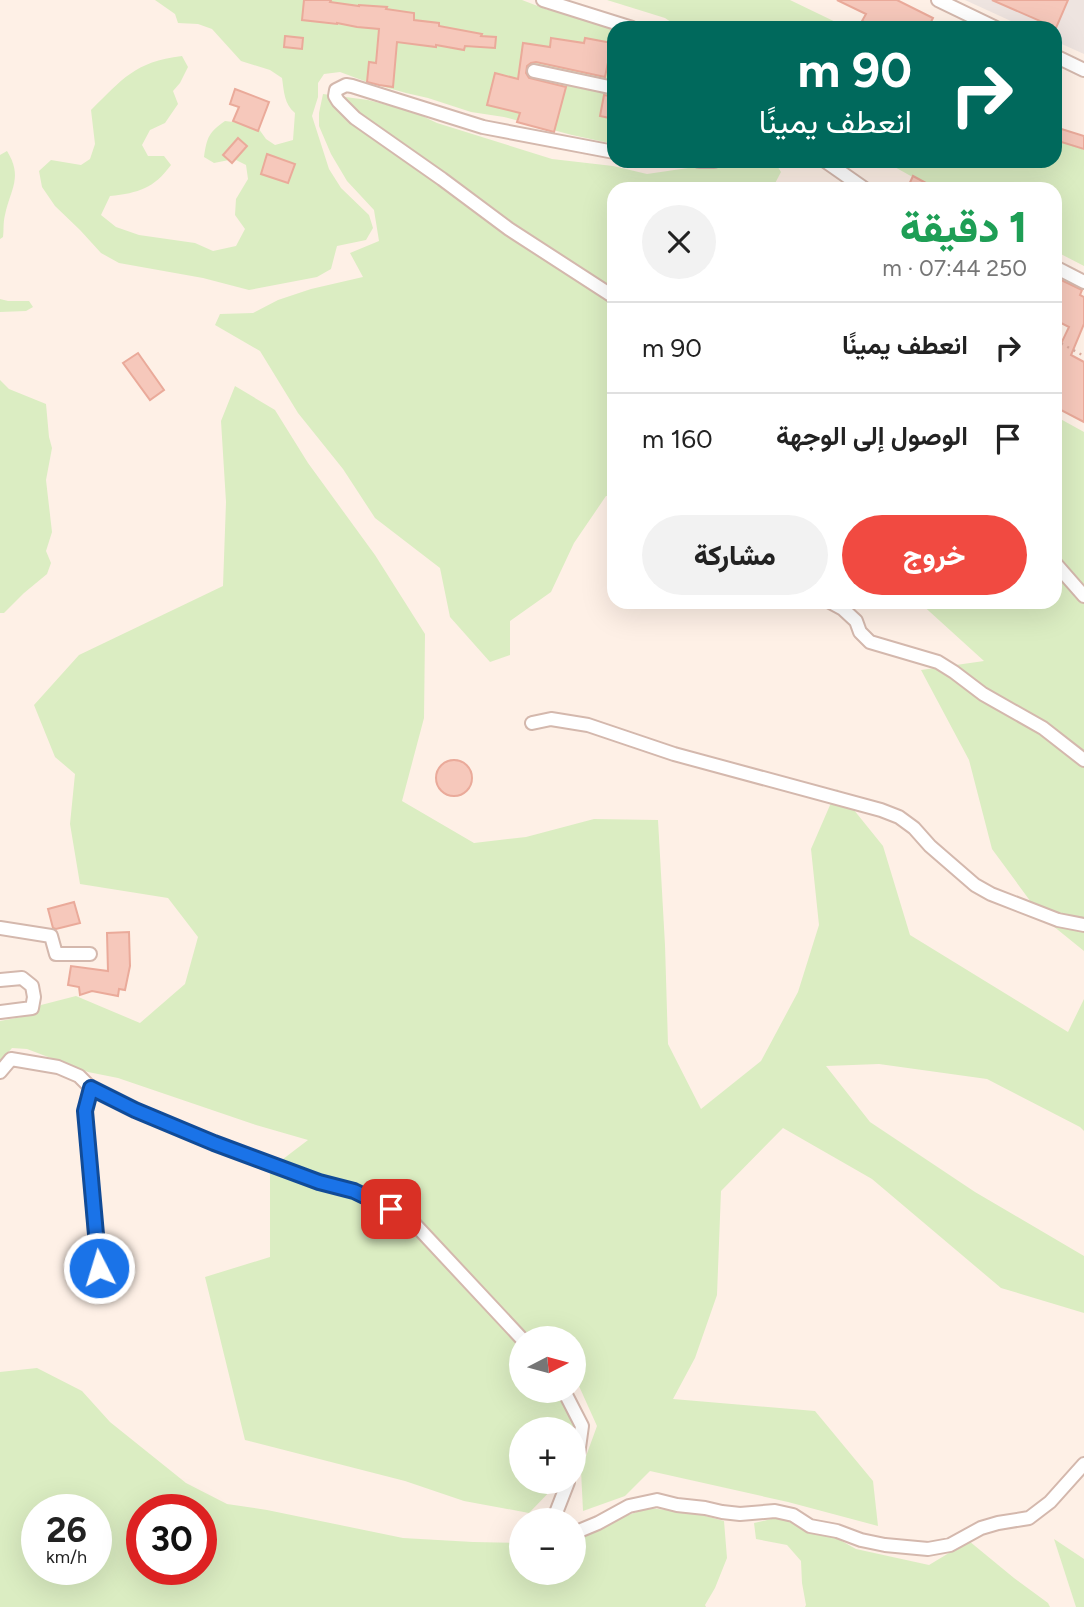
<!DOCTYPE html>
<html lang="ar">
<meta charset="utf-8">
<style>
:root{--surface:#fff;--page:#f2f2f2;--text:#222;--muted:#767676;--line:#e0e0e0;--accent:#f14a41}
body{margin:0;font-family:Figtree,Vazirmatn,sans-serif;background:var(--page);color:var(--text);direction:rtl;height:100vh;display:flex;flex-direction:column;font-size:26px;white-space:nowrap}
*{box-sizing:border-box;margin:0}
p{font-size:23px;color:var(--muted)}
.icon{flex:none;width:38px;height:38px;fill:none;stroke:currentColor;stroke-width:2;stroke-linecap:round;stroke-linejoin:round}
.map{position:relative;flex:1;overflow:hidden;direction:ltr}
.side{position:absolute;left:607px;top:182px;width:455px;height:427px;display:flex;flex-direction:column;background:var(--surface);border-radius:21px;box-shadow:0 7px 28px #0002;direction:rtl}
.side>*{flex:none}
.banner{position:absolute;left:607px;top:21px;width:455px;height:147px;border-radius:21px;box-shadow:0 7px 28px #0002;direction:rtl;background:#00695c;color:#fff;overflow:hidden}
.needle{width:46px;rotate:84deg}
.fabs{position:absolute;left:509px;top:1326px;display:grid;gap:14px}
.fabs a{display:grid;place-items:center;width:77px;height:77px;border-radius:50%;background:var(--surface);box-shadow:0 7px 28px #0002;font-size:35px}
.speed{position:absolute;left:21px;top:1494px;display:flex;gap:14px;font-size:35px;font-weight:700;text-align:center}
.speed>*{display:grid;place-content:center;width:91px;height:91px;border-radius:50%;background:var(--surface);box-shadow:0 7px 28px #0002;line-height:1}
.speed small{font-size:18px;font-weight:400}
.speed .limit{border:10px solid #d22;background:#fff;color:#111}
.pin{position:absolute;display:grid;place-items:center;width:60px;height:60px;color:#fff;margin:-30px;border-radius:14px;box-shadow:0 4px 10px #0006}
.me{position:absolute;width:77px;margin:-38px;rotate:355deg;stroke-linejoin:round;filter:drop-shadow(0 0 5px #0008)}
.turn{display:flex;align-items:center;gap:24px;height:147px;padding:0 35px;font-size:32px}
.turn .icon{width:91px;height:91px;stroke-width:2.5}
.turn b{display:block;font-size:49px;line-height:60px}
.round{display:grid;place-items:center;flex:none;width:74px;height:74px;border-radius:37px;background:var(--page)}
.headline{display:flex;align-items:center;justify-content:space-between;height:119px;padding:0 35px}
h1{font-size:42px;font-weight:800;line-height:52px;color:#1e9e55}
.button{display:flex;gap:14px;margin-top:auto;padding:14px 35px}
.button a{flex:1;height:80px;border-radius:42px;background:var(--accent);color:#fff;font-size:28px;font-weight:800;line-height:80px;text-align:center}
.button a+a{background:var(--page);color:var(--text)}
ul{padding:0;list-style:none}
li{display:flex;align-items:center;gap:21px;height:91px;padding:0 35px;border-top:2px solid var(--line)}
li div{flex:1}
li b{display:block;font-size:26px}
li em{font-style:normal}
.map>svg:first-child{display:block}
.industrial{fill:#eee4e0}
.green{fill:#dbedc2;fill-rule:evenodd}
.building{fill:#f6c8bb;stroke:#eaaa9a;stroke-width:2}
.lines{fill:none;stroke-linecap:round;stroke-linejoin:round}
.minor-casing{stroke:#d4b8ad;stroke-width:16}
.path{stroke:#dbab9d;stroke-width:2.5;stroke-dasharray:2 5;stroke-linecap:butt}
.minor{stroke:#fff;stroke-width:12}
.route-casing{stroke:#114b97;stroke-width:18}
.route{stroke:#1a73e8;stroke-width:12}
</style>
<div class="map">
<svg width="1084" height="1607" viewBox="0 0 1084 1607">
<rect width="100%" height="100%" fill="#fef0e6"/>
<path class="industrial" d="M965,0H1084V54L1055,41V28H1026Z"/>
<g class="green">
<path d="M155,0H522L548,10L598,14L638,28H614V144L572,135L504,117L471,112L428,98L406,93L367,82L340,72L324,74L318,83V97L312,116L329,169L341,188L369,215L373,228L366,240L337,246L331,269L317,277L249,290L203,278L119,263L101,253L80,230L55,206L42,187L39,171L51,160L81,165L90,159L95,144L91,110C123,79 134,62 182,56L188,67L180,83L173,91L178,104L165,123L150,130L142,145L148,156H164L171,165C154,188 139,193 110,196L101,215L116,227L139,235L195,243L213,251L236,246L245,229L235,215L236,199L248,179L246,165L234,159L214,163L204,157C207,137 209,132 225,121L256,125L266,139L275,145L293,140L295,113C284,104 284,91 282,78L270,70L241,61L212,29L198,24L178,23L175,14Z"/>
<path d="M607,0H790L848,28H680L665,18Z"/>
<path d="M323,94L368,100L414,112L437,123L552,159L613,166L647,174L736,161H774L781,172L772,189H614V496H606L574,543L551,592L510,621V655L490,662L450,617L440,568L375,518L343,469L298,413L260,351L215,325L220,314L253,313L278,300L311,289L363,277L350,253L379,241L374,210L347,181L331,154L319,126V113Z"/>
<path d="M1055,136L1084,150V266L1055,251V189H934L884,161H1055Z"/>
<path d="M7,151C23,177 11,188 5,215C3,222 4,230 3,237L0,239V155Z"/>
<path d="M0,299L8,301H29L33,307L26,311L0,312Z"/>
<path d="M0,380L9,389L46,404L49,437L52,448L46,480L52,532L46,551L51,563L47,574L24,593L4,613H0Z"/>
<path d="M235,386L275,410L308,463L375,555L425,634L424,718L402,801L474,843L526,837L594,819L658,820L665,945L668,1044L701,1109L761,1061L798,992L819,925L811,849L837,789L883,846L910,935L1068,1032L1084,999V1131L1080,1127L987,1079L879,1064L826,1066L870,1122L975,1192L1084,1256V1313L1001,1288L872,1179L783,1128L721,1191L717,1295L695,1358L673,1399L815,1411L873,1481L878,1526L788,1502L650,1471L625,1496L583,1511L581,1470L597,1426L574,1375V1339H522V1391H557L577,1424L574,1437V1430H522V1482H559L529,1513L464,1501L405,1481L245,1440L205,1277L270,1257V1169L308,1140L256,1125L118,1078L88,1072L27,1049L12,1048L0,1062V1021L32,1015L41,1005L76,996L140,1023L185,984L198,937L168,898L80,884L70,824L75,774L55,757L34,705L79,655L223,586L226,502L221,421Z"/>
<path d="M1055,416L1084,432V951L1042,917L992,849L969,760L921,670L984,661L919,602H1055Z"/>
<path d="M37,1368L82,1391L110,1422L186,1483L227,1504L267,1510L403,1538L473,1542L521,1543L522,1573H574V1543L609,1522L648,1508L694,1513L724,1521L727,1558L715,1588L705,1605L706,1607H0V1372ZM37,1510H96V1570H37ZM142,1510H201V1570H142Z"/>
<path d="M780,1517L822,1530L856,1549L929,1565L969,1541L1014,1578L1048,1603L1050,1607H805L806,1605L802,1583L801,1561L787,1545L756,1539L754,1523Z"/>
<path d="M1054,1539L1084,1559V1607H1076Z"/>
</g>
<g class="building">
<path d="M304,0H331L330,2L359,6V5L387,7L386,9L414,13V20L439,23V26L482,34L481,36L496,37L495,48L465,46L464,50L436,45V47L397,42L393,87L379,85L367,82L369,62L376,63L379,29L357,27L337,23V24L302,20Z"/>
<path d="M837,0H897L933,18L928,28H877L862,21L866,14Z"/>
<path d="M992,0H1068L1056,28Z"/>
<path d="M285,36L303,38L302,49L284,47Z"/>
<path d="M551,38L584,43L585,38L612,43L605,77L536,62L531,63L527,66L526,73L529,78L566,87L554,132L517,122L520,113L487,105L495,73L518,79L523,43L550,47Z"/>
<path d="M235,89L269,102L258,131L233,121L239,107L230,104Z"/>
<path d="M604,95L614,97V119L600,116Z"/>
<path d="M1055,127L1084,136V149L1055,140Z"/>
<path d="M238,138L247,146L232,163L223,155Z"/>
<path d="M267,154L295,164L288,183L261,174Z"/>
<path d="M913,176L937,189H907Z"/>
<path d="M1055,277L1082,290L1080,295L1084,297V324L1071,355L1084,362V422L1055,407V346L1059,348L1069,327L1055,320Z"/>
<path d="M138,353L164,390L150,400L123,363Z"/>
<circle cx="454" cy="778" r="18"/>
<path d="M74,902L80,923L56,929L53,928L48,909Z"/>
<path d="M129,932L130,966L125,990L119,989L118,996L92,991L80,995L79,987L68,985L71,966L108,971L107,933Z"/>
</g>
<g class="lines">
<g class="minor-casing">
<g id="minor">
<path d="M543,0L632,28"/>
<path d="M938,0L996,28"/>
<path d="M1055,56L1084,70"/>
<path d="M534,71L614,88"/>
<path d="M614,152L483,127L352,86L346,85L336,90L335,96L338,101L355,118L442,179L509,229L614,297"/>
<path d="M699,161H714"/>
<path d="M825,161L865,189"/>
<path d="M1055,267L1084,282"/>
<path d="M1055,563L1084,596"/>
<path d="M830,602L843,609L856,621L860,632L870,642L938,662L954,672L983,694L1043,728L1084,760"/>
<path d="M532,723L551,719L588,725L674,754L881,810L899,817L914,828L930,846L975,885L991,894L1058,920L1084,925"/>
<path d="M0,928L51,936L56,954H90"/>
<path d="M0,980L22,978L32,986L34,997L32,1008L0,1012"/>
<path d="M0,1072L11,1059L58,1067L79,1076L91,1088L135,1110L214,1143L319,1182L354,1191L410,1219L522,1339"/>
<path d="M91,1088L85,1110L98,1268"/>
<path d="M564,1391L582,1426L578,1455L574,1466"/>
<path d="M555,1521L554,1518L568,1482"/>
<path d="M574,1533L598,1523L629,1506L657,1500L677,1505L705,1508L722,1512L740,1514L775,1511L793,1515L810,1526L837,1531L861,1540L885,1545L928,1549L950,1545L981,1528L998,1523L1029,1518L1050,1502L1084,1464"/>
</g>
</g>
<path class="path" d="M1055,340L1084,356"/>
<use href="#minor" class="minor"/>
</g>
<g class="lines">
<g class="route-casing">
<path id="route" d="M99,1268L85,1111L91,1088L135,1110L214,1143L319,1182L354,1191L391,1209"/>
</g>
<use href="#route" class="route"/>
</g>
</svg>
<div class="fabs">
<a><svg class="needle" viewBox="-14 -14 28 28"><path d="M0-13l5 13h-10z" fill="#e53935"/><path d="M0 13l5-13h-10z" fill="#767676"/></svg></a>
<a>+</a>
<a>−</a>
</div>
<div class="speed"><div>26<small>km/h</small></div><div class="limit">30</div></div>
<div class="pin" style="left:391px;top:1209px;background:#d93025"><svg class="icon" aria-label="arrive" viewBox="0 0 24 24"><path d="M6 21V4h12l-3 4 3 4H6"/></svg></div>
<svg class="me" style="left:99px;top:1268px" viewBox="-20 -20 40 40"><circle r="17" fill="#1a73e8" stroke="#fff" stroke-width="3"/><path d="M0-11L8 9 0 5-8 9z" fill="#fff"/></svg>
<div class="banner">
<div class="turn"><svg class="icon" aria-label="right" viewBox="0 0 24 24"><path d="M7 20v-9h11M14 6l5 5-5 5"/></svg><div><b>90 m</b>انعطف يمينًا</div></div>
</div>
<section class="side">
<div class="headline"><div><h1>1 دقيقة</h1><p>250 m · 07:44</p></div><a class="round"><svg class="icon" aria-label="close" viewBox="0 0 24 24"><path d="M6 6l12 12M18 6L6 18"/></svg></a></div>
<ul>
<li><svg class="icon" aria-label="right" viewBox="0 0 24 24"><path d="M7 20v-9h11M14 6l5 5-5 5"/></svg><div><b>انعطف يمينًا</b></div><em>90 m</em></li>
<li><svg class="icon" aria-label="arrive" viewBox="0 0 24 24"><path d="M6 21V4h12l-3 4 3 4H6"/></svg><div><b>الوصول إلى الوجهة</b></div><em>160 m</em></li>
</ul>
<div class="button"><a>خروج</a><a>مشاركة</a></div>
</section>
</div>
